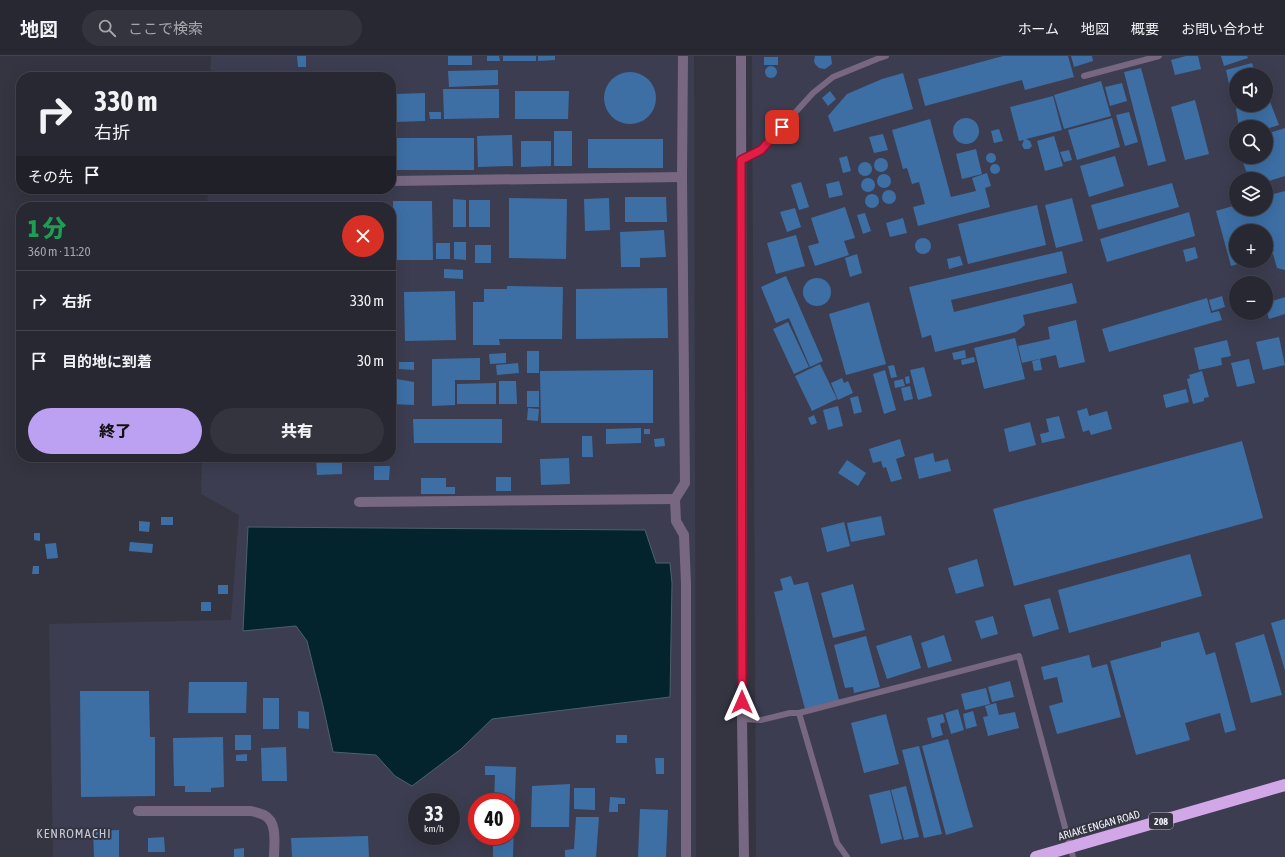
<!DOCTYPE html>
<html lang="ja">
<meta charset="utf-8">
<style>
:root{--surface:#282832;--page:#34343e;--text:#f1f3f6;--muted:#a5a6ac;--line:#44444d;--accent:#bca0f2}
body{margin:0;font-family:"Asap Condensed","Noto Sans JP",sans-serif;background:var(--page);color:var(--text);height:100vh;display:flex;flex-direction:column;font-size:15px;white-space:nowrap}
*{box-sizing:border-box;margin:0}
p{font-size:13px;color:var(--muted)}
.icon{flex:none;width:22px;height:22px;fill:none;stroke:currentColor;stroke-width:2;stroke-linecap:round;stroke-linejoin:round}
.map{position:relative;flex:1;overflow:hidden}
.details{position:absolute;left:16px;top:146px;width:380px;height:260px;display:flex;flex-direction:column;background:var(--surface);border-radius:16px;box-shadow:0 4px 16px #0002,0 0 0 1px var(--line)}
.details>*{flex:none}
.guide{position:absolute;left:16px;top:16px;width:380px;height:122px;border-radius:16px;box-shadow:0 4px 16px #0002,0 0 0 1px var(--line);background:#282832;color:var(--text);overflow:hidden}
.buttons{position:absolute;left:1229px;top:12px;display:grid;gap:8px}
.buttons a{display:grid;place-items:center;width:44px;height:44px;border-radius:50%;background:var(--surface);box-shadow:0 4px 16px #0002,0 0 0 1px var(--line);font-size:20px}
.speed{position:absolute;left:408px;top:737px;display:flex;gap:8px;font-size:20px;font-weight:700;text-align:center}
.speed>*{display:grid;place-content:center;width:52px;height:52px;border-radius:50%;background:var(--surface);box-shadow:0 4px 16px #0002,0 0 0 1px var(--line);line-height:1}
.speed small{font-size:10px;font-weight:400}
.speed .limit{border:6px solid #d22;background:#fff;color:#111}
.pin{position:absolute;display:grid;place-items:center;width:34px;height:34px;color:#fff;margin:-17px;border-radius:8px;box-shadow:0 2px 6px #0006}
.me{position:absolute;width:44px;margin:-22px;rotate:0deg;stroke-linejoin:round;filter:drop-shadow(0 0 3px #0008)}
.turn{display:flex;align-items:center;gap:14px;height:84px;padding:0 12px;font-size:18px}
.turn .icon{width:52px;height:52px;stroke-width:2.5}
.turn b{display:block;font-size:28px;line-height:34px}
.then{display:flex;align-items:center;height:38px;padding:0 12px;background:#0003;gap:8px;font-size:15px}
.round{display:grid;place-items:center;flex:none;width:42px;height:42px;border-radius:21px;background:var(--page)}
.overview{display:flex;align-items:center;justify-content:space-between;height:68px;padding:0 12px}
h1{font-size:24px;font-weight:800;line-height:30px;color:#1e9e55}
.button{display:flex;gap:8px;margin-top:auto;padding:8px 12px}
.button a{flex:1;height:46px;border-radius:24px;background:var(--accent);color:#111;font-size:16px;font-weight:800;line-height:46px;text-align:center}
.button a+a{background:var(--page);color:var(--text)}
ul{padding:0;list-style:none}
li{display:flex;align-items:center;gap:12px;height:60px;padding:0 12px;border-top:1px solid var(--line)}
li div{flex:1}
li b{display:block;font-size:15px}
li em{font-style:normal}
header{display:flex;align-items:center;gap:24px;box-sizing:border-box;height:56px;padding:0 20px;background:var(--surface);border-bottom:1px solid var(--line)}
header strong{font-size:19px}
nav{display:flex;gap:22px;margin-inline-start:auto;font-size:14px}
.search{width:280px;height:36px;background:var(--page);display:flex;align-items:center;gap:10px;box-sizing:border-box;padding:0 14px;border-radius:22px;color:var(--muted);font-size:15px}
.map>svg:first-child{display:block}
.built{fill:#3c3d50;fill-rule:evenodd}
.water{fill:#04242d;stroke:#4b626a}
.building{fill:#3d6fa5}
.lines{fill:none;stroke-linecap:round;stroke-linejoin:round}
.service{stroke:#786781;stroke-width:6}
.minor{stroke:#786781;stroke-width:10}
.tertiary{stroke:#786781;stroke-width:10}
.motorway-bridge{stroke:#d1a7e8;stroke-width:12}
.route-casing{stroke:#92132f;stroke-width:10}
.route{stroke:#e11d48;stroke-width:7}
.labels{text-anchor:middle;stroke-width:4;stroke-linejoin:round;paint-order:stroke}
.shield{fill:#353542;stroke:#b9b9c3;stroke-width:1}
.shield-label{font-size:10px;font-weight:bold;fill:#f1f1fa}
.street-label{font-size:11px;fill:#f1f1fa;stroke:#353542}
.quarter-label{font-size:13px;letter-spacing:1px;fill:#c6c7d7;stroke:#353542}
</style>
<header>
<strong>地図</strong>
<div class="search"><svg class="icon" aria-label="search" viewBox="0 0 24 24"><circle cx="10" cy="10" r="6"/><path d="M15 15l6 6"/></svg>ここで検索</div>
<nav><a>ホーム</a><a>地図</a><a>概要</a><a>お問い合わせ</a></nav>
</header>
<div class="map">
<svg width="1285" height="801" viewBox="0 0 1285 801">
<rect width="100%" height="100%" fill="#353542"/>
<g class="built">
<path d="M211,0H694L696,801H53L49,568L231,564L239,459L201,438L202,401H391V151H207L208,133H391V21H210ZM417,746H451V780H417ZM477,746H511V780H477Z"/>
<path d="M752,0H1285V801H756ZM1236,19H1266V49H1236ZM1236,71H1266V101H1236ZM1236,123H1266V153H1236ZM1236,175H1266V205H1236ZM1236,227H1266V257H1236Z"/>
</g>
<path class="water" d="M248,471L645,474L656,507H670L672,527L670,641L492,663L461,693L412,730L395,720L376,699L333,696L323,650L307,585L296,570L243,575Z"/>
<g class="building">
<path d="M297,0H306V11H298Z"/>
<rect x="448" y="0" width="24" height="9"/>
<path d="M487,0H499L500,5H487Z"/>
<rect x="503" y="0" width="33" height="5"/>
<path d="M538,0H555V4L538,5Z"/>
<path d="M815,0H831L832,8L825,13L819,12L815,8L814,5Z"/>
<path d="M1003,0H1068L1074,21L1025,34L1022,24L925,50L918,23Z"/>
<path d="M1071,0H1092L1093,5L1074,11Z"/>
<path d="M1186,0H1198L1201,13L1175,19L1171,4Z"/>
<path d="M1221,0H1247L1248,2L1224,10Z"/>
<rect x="764" y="1" width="14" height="8"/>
<path d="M1252,7L1256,19H1236V26L1229,28L1226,14Z"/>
<circle cx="771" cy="16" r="6"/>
<path d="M1141,12L1166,105L1148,110L1124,16Z"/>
<path d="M498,14V29L449,31L448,15Z"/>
<path d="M290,15L292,16V21H247V16Z"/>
<circle cx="630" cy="42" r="26"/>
<path d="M903,17L913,53L834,76L828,60L847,38L882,23Z"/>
<path d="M1101,25L1111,60L1064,73L1054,39Z"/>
<path d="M1122,27L1127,45L1110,50L1105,31Z"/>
<path d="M443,33H499V62L444,63Z"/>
<path d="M515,35H569L568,63H515Z"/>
<path d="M830,35L836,43L828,50L822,42Z"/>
<path d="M1266,35L1279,69L1266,73V71H1252L1251,70L1239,71L1236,53L1238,49H1266Z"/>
<path d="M425,37V65L394,66V38Z"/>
<path d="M1053,40L1062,74L1026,83L1030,85L1032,90L1029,93H1024L1022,89L1024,84L1019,85L1010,51Z"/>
<path d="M1195,44L1209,98L1185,104L1171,51Z"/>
<path d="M429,56H441V63H430Z"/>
<path d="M1129,56L1138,86L1125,90L1116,59Z"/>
<path d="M1112,62L1120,91L1077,104L1068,74Z"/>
<circle cx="966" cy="75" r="13"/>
<path d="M930,63L951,141L976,135L972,122L987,117L991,130L985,132L990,151L918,170L913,151L925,148L919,126L912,128L907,112L903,113L892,74Z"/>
<path d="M1285,72V120L1266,126V123H1249L1241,101H1266V78Z"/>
<path d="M999,73L1003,85L994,87L991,75Z"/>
<rect x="554" y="75" width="18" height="35"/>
<path d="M883,78L888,94L874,97L869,81Z"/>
<path d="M512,79L513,110L478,111L477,80Z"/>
<path d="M1054,80L1063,110L1045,115L1037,85Z"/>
<rect x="391" y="82" width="83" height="32"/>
<rect x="588" y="83" width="75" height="29"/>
<path d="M521,85H551V110L521,111Z"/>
<path d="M976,93L982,118L962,123L956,98Z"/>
<path d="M1069,94L1072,104L1064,106L1060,96Z"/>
<circle cx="991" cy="102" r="5"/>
<path d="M847,100L851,115L843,117L839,102Z"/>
<path d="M1115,100L1124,130L1089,141L1080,110Z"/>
<circle cx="881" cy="109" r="7"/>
<circle cx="865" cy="113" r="7"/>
<circle cx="995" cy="113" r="5"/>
<circle cx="884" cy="125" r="7"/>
<circle cx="868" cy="129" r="7"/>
<path d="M839,125L843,139L829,142L826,128Z"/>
<path d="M801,126L809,151L799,154L791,129Z"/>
<path d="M1172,127L1179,151L1098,174L1091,149Z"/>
<circle cx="889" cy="141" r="7"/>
<path d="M1285,135V214L1277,212L1273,198L1266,200V175H1236V205H1248L1231,210L1216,155L1236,149V153H1266V140Z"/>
<circle cx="872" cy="145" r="7"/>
<path d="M625,141H666L667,166H625Z"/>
<path d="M509,142L567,143L566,203L509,202Z"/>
<path d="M609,142L610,174L585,175L584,143Z"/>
<path d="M1072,142L1083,185L1056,192L1045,149Z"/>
<path d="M453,143L466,144V171H453Z"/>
<rect x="469" y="144" width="21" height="27"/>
<path d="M270,145H370L371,151H270Z"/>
<path d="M393,145H432L433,204H393Z"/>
<rect x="252" y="146" width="17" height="5"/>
<path d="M1037,149L1046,189L968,208L958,168Z"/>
<path d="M845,151L855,182L844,185L849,199L815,210L808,190L819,187L811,162Z"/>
<path d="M795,152L801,171L787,176L780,156Z"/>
<path d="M1189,156L1195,180L1107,206L1100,183Z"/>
<path d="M865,157L871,175L863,178L857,159Z"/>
<path d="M903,162L907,177L890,181L886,167Z"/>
<path d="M664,174L666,201L640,202V211H621L620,176Z"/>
<path d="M796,179L805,210L776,218L767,187Z"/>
<circle cx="923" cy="190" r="8"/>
<path d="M454,186H466V204L454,203Z"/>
<rect x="436" y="187" width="14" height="16"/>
<rect x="475" y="189" width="16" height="18"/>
<path d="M1195,191L1198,202L1186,206L1183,194Z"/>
<path d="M1062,195L1067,217L951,244L954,256L1072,227L1077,247L1023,259L1025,269L1016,276L935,296L931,279L922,282L909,231Z"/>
<path d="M857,198L862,217L850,221L845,202Z"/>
<path d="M960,200L963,209L949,213L947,203Z"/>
<path d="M444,213L463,214V223L444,222Z"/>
<path d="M786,220L823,305L810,311L789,262L776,267L761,231Z"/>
<circle cx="817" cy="236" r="14"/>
<path d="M507,230L563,231L562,283H499L500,289H473V246H484V233H507Z"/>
<path d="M667,232L668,282L576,283V233Z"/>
<path d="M455,235L456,284L405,285L404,236Z"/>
<path d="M1222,240L1225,251L1212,255L1209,244Z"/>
<path d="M1285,241V258L1269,263L1266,253V247Z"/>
<path d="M1207,242L1211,257L1219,255L1222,264L1109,296L1102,273Z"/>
<path d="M869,246L886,308L846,319L829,258Z"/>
<path d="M1076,264L1085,306L1059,312L1056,299L1022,307L1018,290L1050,283L1048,271Z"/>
<path d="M788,266L809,311L794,318L773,273Z"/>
<path d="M1279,281L1285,309L1263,314L1256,286Z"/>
<path d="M1015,282L1025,323L984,333L974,292Z"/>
<path d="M1227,284L1231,300L1221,302L1222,309L1199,314L1194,292Z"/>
<path d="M965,294L966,302L954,304L952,297Z"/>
<rect x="527" y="295" width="12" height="22"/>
<path d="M506,297V307L490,308L489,298Z"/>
<path d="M974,301L975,306L962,309L961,304Z"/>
<path d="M480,302V324H455V349L432,350V303Z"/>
<path d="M1040,303L1042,314L1034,315L1032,305Z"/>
<path d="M1249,303L1255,327L1237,331L1231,307Z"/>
<path d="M399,306H414V314L399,313Z"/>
<path d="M518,307L519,317L497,319L496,309Z"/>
<path d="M820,308L837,343L812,355L795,320Z"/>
<path d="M894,309L897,321L891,322L888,310Z"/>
<path d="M924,311L932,340L918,344L910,314Z"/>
<path d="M653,314V367H541L540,315Z"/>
<path d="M885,314L896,354L884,358L873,318Z"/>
<path d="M1202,315L1209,341L1204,342V345L1193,348L1187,323L1190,322L1189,319Z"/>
<path d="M909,320L910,327L906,328L905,321Z"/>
<path d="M391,322L414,326V349L391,348Z"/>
<path d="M842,322L844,327L848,325L853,337L838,344L831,327Z"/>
<path d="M903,323L905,330L895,332L894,325Z"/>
<path d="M499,325H516L517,348H499Z"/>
<path d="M496,327V348H457V328Z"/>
<path d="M910,330L913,343L904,345L901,332Z"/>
<path d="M1186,333L1189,346L1166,352L1163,339Z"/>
<rect x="527" y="335" width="12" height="16"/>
<path d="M858,340L862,356L854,358L850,342Z"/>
<path d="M838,350L843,370L828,374L823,354Z"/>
<path d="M528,352L539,353L538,365L527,364Z"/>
<path d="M1087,352L1089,360L1107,355L1112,373L1091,379L1089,374L1083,376L1077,355Z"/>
<path d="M814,359L817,367L811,369L808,362Z"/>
<path d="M1059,360L1065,382L1042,387L1040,378L1049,376L1046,363Z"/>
<path d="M413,363H502V387H414Z"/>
<path d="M1030,366L1036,389L1009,396L1004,373Z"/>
<path d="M641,372V387L606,388V373Z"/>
<rect x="644" y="373" width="6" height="5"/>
<path d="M582,380H592L593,401H582Z"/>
<path d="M664,382L665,390L655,391L654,383Z"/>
<path d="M900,383L905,400L896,403L902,423L891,426L886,411L883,412L881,405L873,407L869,393Z"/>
<path d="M1242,385L1263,462L1014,530L993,453Z"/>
<path d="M933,397L935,406L948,403L951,415L919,423L914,402Z"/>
<path d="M316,401H342V418L317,419Z"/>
<path d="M569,402L570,428L541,429L540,403Z"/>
<path d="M847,404L866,417L858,430L838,417Z"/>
<path d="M374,410H390L389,424H374Z"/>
<rect x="496" y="421" width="15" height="14"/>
<path d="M421,422H446V431H455V438H421Z"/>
<path d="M881,460L885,479L851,486L847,467Z"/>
<rect x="161" y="461" width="12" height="8"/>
<path d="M139,465L150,466L149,476L139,475Z"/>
<path d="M844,466L850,490L827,496L821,472Z"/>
<path d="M34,477H40V485L34,484Z"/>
<path d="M130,486L153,488L152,497L129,495Z"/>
<path d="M56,487L58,502L47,503L45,488Z"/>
<path d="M1190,498L1202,540L1069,577L1058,534Z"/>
<path d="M977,503L984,530L956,538L948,512Z"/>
<path d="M33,510H39V518H32Z"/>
<path d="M791,520L794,529L808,526L839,644L805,653L774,536L783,534L780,523Z"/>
<path d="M853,528L865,574L833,582L821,537Z"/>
<rect x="218" y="529" width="10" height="9"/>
<path d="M1050,542L1059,573L1033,581L1024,549Z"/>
<rect x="201" y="546" width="10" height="9"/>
<path d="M993,560L998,578L981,583L975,565Z"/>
<path d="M1285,563V615L1271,567Z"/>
<path d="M1199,576L1206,599L1215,596L1236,674L1225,677L1220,657L1185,667L1190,684L1136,699L1110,605L1161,591V586Z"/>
<path d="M1264,578L1282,639L1251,647L1235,587Z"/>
<path d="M911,579L921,612L887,623L876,590Z"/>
<path d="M944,579L952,605L928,612L921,587Z"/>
<path d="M866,580L880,631L854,637L853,631L845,632L834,589Z"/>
<path d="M1089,599L1092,612L1107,608L1121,661L1057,678L1049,650L1063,646L1057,621L1044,624L1041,611Z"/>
<path d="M1010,625L1014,641L992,646L988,631Z"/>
<path d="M189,626H247L246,657H188Z"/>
<path d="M986,632L990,648L965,654L961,638Z"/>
<path d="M80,635H149L150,681H155V740L81,741Z"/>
<rect x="263" y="642" width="16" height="31"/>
<path d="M996,647L999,659L1015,656L1019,672L988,680L983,661L988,660L985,650Z"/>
<path d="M958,653L964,674L951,678L945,657Z"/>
<path d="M298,655L309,656V673L298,672Z"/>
<path d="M973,655L977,670L966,673L963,658Z"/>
<path d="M886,658L899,708L864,717L851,667Z"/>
<path d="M943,658L945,666L940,668L943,679L932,682L927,662Z"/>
<rect x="235" y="679" width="16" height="15"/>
<rect x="616" y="679" width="11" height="8"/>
<path d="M223,681L224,731L211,732V736H185V730H174L173,682Z"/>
<path d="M948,683L973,771L946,779L922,690Z"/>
<path d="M919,690L942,778L924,782L902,694Z"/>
<path d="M286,691L287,725H262L261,692Z"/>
<path d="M247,698V705H236V699Z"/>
<path d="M655,702H664V718H656Z"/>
<path d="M485,710L516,711L513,801H493V780H511V746H494L495,719H485Z"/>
<path d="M570,728L569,771H531L532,730Z"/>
<path d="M906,730L919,781L904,784L891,734Z"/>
<path d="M574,732H595V754L574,753Z"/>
<path d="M890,734L902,783L881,788L869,739Z"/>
<path d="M610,741L625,742V748H618V756H609Z"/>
<path d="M640,753L668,754L666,801H638Z"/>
<path d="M576,761H599L596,801H565V794L574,793Z"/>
<path d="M119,774V801H94L93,775Z"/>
<path d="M368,780L369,801H292L291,782Z"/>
<path d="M164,781L165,796H148V782Z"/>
<path d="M244,792V801H234V793Z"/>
</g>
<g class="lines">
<g class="service">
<path d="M1084,20L1159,0"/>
<path d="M741,104L761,94L813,37L833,21L877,3L886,0"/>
<path d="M799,657L837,787L847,801"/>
<path d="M742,663L761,664L790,657H799L1019,600L1073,801"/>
</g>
<g class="minor">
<path d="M683,0L682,121L685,427L675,443L676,465L684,479L686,528V801"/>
<path d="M391,125L682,121"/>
<path d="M359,446L675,443"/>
<path d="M138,755H251C255,756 260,757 264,759C278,766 274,788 274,801"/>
</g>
<path class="tertiary" d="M741,0L742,663L744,801"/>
<path class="motorway-bridge" d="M1036,801L1285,729"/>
</g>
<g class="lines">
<g class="route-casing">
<path id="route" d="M742,646L741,104L761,94L782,71"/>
</g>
<use href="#route" class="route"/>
</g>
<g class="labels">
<rect class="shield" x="1149" y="757" width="24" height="16" rx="3"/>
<g class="shield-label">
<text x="1161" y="769">208</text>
</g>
<g class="street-label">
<text transform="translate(1099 769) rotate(-16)" y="4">ARIAKE ENGAN ROAD</text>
</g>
<g class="quarter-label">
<text x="74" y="782">KENROMACHI</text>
</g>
</g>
</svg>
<div class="buttons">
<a><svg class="icon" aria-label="sound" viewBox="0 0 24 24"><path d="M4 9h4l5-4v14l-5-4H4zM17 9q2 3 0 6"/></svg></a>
<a><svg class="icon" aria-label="search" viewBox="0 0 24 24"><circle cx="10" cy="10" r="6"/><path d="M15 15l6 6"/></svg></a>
<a><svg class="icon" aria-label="layers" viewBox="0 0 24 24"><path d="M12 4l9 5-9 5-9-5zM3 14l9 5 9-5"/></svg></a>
<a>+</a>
<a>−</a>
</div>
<div class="speed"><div>33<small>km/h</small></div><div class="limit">40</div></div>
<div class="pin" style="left:782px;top:71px;background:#d93025"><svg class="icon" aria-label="arrive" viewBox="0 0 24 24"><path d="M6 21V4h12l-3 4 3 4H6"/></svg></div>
<svg class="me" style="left:742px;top:646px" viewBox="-20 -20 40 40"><path d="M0-17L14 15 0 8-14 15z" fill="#e11d48" stroke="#fff" stroke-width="4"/></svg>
<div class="guide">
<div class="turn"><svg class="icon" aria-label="right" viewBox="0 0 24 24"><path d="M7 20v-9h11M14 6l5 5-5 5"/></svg><div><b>330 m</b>右折</div></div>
<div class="then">その先<svg class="icon" aria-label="arrive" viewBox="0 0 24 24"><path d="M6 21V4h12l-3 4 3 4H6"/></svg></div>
</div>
<section class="details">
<div class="overview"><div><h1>1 分</h1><p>360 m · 11:20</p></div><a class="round" style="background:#d93025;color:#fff"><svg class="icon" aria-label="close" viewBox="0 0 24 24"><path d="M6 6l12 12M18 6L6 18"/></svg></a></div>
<ul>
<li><svg class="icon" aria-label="right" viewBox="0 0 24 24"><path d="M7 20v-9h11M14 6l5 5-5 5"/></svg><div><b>右折</b></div><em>330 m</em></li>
<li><svg class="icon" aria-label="arrive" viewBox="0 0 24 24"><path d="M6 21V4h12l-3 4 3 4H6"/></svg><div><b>目的地に到着</b></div><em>30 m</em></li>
</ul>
<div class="button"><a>終了</a><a>共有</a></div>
</section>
</div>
